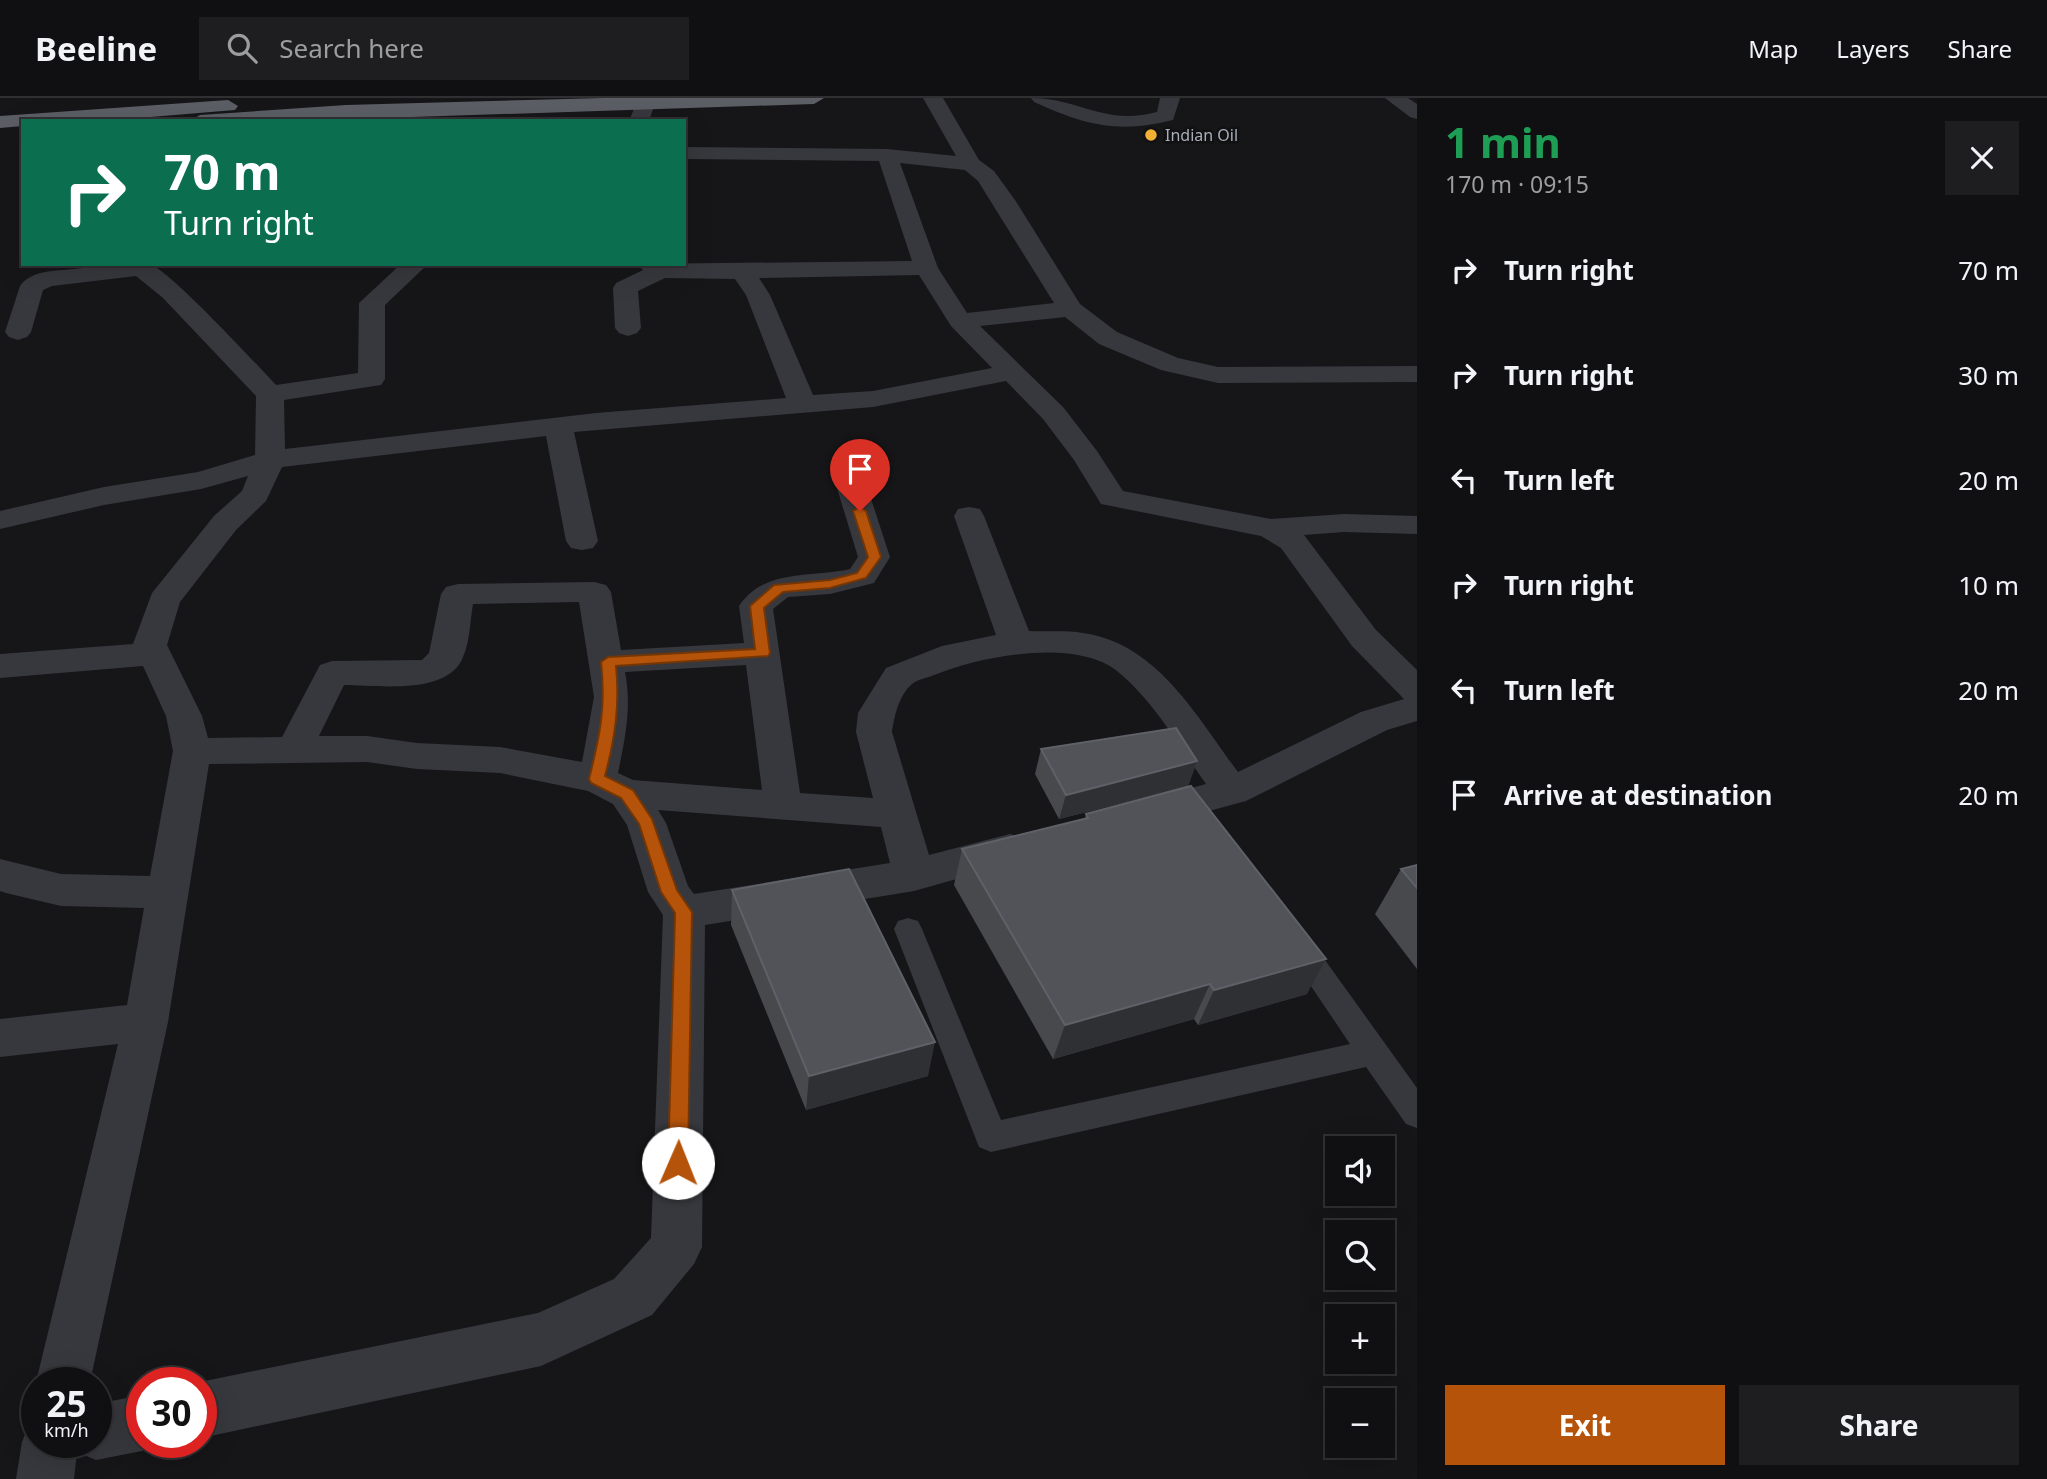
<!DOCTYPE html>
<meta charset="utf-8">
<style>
:root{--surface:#101012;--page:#1e1e20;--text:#f1f3f6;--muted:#9c9d9f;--line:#303032;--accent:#b45309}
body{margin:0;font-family:"Noto Sans",sans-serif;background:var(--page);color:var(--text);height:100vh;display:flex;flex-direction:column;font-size:26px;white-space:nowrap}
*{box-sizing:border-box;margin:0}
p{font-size:23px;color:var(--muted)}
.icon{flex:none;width:38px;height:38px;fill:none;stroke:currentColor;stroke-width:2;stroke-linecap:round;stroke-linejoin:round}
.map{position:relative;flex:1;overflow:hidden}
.panel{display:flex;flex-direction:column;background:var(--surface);width:630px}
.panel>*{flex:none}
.hud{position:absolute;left:21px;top:21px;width:665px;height:147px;border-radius:0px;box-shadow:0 7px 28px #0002,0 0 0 2px var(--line);background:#0b6e4f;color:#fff;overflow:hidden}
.fabs{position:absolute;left:1325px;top:1038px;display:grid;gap:14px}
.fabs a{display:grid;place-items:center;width:70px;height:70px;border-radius:0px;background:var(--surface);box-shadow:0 7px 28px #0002,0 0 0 2px var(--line);font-size:35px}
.speed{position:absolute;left:21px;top:1269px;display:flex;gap:14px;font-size:35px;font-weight:700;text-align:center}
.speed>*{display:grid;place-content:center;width:91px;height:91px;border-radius:50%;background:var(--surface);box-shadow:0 7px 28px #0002,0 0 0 2px var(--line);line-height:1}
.speed small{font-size:18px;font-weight:400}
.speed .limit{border:10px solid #d22;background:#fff;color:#111}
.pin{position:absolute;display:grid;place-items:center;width:60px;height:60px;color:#fff;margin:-72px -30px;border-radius:50% 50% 50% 0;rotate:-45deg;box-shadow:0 0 7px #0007}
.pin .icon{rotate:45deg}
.me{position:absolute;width:77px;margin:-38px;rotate:1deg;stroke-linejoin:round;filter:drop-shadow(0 0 5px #0008)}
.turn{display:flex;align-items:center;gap:24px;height:147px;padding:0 28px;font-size:32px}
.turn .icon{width:91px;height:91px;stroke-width:2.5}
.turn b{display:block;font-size:49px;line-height:60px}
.round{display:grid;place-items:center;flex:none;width:74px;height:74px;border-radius:0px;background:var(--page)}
.overview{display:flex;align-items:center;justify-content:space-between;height:119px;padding:0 28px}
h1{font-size:42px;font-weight:700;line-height:52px;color:#1e9e55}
.button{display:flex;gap:14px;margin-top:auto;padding:14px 28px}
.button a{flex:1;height:80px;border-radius:0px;background:var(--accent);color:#fff;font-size:28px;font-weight:700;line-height:80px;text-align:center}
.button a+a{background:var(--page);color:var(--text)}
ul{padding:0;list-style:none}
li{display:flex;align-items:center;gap:21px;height:105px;padding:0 28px}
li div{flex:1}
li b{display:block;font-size:26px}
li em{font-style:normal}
header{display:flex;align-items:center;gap:42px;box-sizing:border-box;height:98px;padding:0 35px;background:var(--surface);border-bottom:2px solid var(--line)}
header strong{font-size:33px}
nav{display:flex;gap:38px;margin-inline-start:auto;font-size:24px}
.search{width:490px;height:63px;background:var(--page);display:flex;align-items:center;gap:18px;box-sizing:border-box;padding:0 24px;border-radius:0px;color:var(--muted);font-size:26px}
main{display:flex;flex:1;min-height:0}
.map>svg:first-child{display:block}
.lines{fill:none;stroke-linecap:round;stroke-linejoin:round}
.service{fill:#37383d;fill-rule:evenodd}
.minor{fill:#37383d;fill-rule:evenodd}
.trunk{fill:#5b5e65;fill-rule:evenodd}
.wall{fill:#47494d}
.shaded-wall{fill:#2f3033}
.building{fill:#525359;stroke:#5f6168;stroke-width:2}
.route{fill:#b45309;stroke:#753606;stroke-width:2}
.poi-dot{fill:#f2b134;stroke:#111113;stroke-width:2.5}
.labels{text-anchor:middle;stroke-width:5;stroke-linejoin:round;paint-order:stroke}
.far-poi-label{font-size:16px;fill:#a8adb8;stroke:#111113;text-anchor:start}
</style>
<header>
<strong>Beeline</strong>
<div class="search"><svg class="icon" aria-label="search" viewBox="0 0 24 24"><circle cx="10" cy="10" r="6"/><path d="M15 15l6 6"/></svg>Search here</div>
<nav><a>Map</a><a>Layers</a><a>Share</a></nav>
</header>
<main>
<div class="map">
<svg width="1417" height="1381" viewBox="0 0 1417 1381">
<rect width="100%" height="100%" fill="#161618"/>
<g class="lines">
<path class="service" d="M908,820L918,823L922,831L1001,1022L1350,946L1282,845L1287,837L1297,833L1307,837L1417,990V1030L1406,1026L1366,969L991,1054L979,1049L894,831L898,823Z"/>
<g class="minor">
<path d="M923,0H943L979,62L994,73L1015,102L1080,206L1117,234L1178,260L1218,269L1417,268V284L1218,285L1161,272L1099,246L1065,219L980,228L1063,309L1097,353L1123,393L1271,421L1344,416L1417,418V436L1344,434L1304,437L1376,532L1417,572V623L1387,632L1246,703L1150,729L1136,725L1130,715L1136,705L1206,686C1179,648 1154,603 1117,573C1075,540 982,558 937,576C930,579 918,581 912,586C899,597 894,619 892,634L929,757L1010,736L1024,740L1030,751L1024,762L914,793L705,827L702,1149L694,1166L652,1217L541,1268L201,1340L200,1284L538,1215L614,1181L651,1140L663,817L648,794L627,727L613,706L588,693L500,675L417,671L367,664L209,666L168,924L90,1284H37V1287L36,1284L118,946L0,959V921L127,907L144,810L61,808L6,795L0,793V761L61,776L150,778L173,653L166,618L143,568L0,580V556L133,546L152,495L214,418L242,393L248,378L201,391L104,407L0,431V413L104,389L198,374L255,357L256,298L163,200L136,178L52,188L43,192L31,234L27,239L18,242L9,239L5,234L20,188C31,172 56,173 74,171C98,168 125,162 149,166C167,169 257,267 276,287L358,275L359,205L401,166H428L385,207V281L381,287L284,302L285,351L596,315L786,300L746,197L735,181L665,180L638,193L641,230L637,235L628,238L619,235L615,230L613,190L616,185L643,172L637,166L912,163L879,63L684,61V49L887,51L956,58ZM900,65L965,72L978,83L1054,205L967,215L938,170ZM919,177L951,228L992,270L873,293L813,297L770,197L759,180ZM1006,283L1043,321L1074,362L1101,406L1261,438L1281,450L1352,548L1404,601L1361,614L1238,674C1197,619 1157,545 1083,535C1065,532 1047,534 1029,533L984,418L980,411L969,409L958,411L954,418L996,537L942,548L886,570L858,615L856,634L873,700L800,695L773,511L788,499L830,496L874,485L890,459L860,367L855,361L845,358L835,361L830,367L858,459L850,471C812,480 764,470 739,508L744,545L621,552L611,494L606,487L594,484L458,486L446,489L441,496L429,555L422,562L332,563L320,567L282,639L208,640L202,618L167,547L180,504L236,432L266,403L282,369L546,338L566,443L571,450L582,452L593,450L598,443L574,334L873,309ZM579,504L594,599L582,664L500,649L417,645L367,638H319L344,587C377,587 448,598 463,559C470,544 470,523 473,506ZM746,567L762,692L633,682L618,675C625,641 632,609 625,574ZM658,712L881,729L890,765L694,796L688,788L666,725Z"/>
<path d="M1031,0C1080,0 1103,28 1157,14L1160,0H1180L1173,22C1118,36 1085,27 1034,4Z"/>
<path d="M1385,0H1408L1417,6V21L1410,19Z"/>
<path d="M638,1H652L655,5L649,23H629Z"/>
<path d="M142,1297V1344L162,1345L142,1353L96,1362L77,1354L74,1381H16L22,1344L30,1324L37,1321V1344H96V1306Z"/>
</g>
<g class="trunk">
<path d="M604,0H824L814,6L290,23H190L200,17L346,7Z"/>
<path d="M228,2L238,8L235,12L102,23H23V28L0,30V18Z"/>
</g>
</g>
<g class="wall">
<path d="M1041,651L1197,663L1188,688L1059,721L1035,676Z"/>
<path d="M1086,716L1307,896L1198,927L1194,921L1053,961L954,787L962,751L1085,721Z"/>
<path d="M1417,767V871L1375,816L1401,771Z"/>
<path d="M732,792L928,978L806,1012L731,827Z"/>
</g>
<g class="shaded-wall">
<path d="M1197,663L1188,688L1059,721L1066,697Z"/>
<path d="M1326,861L1307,896L1198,927L1214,892Z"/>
<path d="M1210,886L1194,921L1053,961L1065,927Z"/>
<path d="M935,944L928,978L806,1012L809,978Z"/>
</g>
<g class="building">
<path d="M1176,630L1197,663L1066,697L1041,651Z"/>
<path d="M1191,688L1326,861L1214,892L1210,886L1065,927L962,751L1088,720L1086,716Z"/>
<path d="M1417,767V790L1401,771Z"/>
<path d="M849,771L935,944L809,978L732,792Z"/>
</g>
<path class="route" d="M860,409L866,413L881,459L866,480L830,490L783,494L764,510L770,555L768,558L616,568C620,607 615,640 605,678L633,692L652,721L677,792L692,814L688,1065L685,1072L678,1074L671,1072L668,1065L675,815L661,794L639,726L621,700L591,685L589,681C600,637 606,609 601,564L608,559L755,551L750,508L774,487L830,482L857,475L868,459L853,413Z"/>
<circle class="poi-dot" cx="1151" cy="37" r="7"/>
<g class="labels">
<g class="far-poi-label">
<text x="1165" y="43">Indian Oil</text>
</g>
</g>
</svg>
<div class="fabs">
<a><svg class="icon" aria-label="sound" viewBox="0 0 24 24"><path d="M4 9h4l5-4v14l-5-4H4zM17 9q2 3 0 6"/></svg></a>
<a><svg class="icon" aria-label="search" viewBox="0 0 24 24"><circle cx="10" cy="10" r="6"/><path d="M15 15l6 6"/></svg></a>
<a>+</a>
<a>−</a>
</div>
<div class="speed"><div>25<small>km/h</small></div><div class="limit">30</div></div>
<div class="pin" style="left:860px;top:413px;background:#d93025"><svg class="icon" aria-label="arrive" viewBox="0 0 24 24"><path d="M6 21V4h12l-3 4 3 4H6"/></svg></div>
<svg class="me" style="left:678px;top:1065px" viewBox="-20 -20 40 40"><circle r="19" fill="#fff"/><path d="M0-13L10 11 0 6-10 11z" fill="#b45309"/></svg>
<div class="hud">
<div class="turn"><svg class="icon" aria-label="right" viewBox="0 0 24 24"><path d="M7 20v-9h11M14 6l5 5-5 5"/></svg><div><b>70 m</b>Turn right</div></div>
</div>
</div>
<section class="panel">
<div class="overview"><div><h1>1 min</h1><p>170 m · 09:15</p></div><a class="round"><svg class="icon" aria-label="close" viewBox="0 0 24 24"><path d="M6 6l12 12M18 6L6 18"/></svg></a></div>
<ul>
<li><svg class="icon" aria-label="right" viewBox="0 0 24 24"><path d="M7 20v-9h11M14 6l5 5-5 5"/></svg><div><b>Turn right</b></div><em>70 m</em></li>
<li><svg class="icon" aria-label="right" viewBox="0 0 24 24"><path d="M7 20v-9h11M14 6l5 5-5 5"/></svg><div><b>Turn right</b></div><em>30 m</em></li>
<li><svg class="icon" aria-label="left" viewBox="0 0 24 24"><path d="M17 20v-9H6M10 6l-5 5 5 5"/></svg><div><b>Turn left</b></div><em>20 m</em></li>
<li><svg class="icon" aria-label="right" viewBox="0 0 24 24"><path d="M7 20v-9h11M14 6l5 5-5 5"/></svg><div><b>Turn right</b></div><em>10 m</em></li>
<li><svg class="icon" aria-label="left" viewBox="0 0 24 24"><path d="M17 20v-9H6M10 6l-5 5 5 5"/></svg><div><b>Turn left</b></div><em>20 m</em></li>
<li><svg class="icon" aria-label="arrive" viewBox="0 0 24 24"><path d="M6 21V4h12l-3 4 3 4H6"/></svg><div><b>Arrive at destination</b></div><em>20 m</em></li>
</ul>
<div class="button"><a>Exit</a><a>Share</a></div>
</section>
</main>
